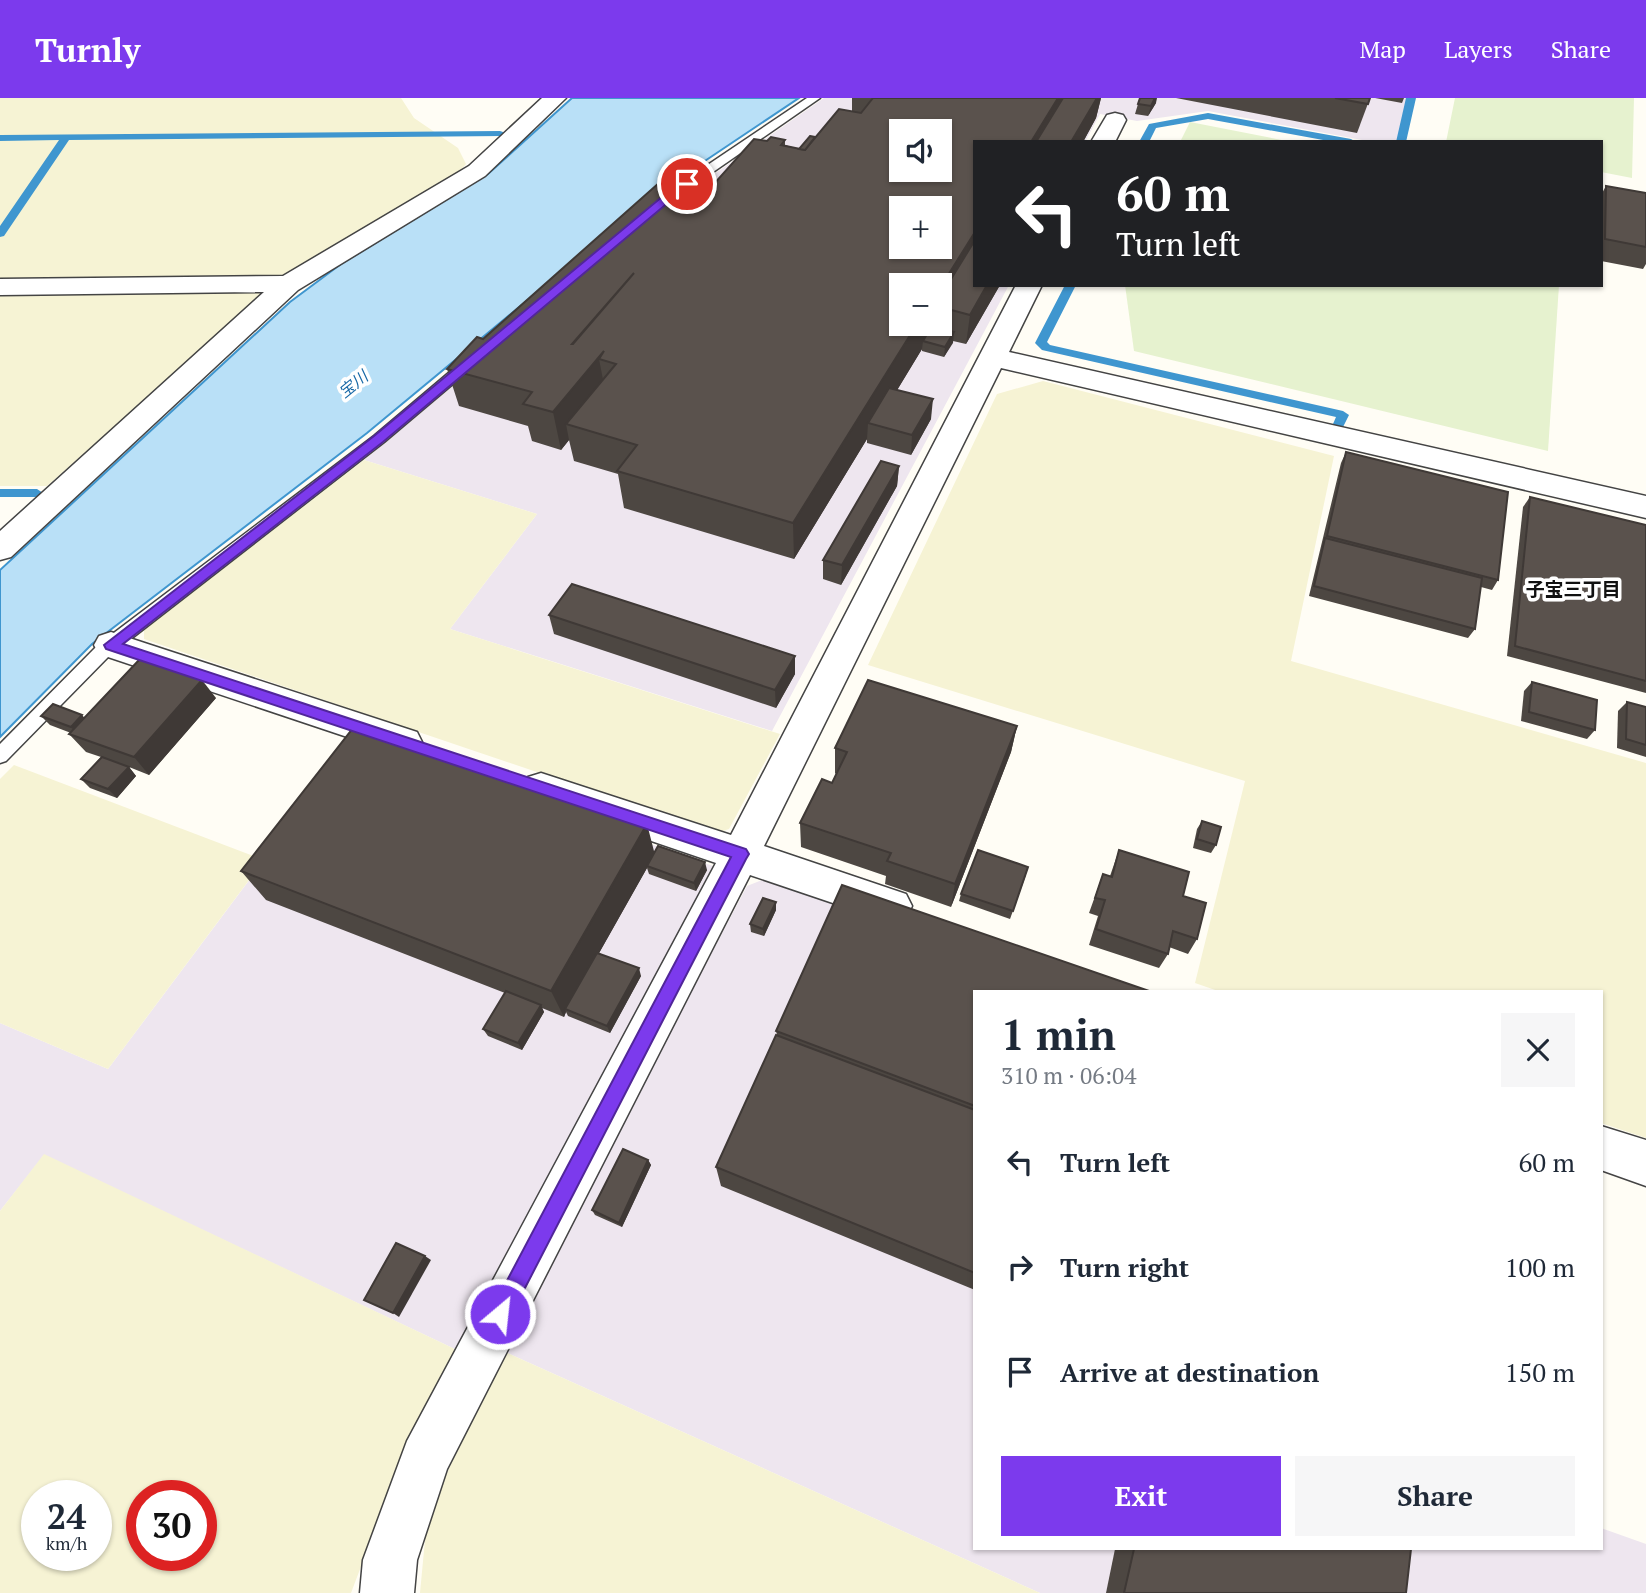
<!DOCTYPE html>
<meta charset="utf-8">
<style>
:root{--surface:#fff;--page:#f6f6f7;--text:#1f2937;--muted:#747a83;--accent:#7c3aed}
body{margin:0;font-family:"PT Serif","Noto Sans JP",serif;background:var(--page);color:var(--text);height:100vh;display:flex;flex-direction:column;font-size:26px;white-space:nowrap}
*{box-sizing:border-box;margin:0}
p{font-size:23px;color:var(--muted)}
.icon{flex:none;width:38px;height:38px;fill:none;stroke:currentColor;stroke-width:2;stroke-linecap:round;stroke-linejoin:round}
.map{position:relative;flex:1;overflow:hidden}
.panel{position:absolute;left:973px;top:892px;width:630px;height:560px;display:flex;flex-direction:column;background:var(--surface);border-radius:0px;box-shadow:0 2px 5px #0004}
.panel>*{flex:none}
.top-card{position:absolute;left:973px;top:42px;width:630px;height:147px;border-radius:0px;box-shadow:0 2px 5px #0004;background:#202124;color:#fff;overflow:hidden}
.buttons{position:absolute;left:889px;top:21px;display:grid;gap:14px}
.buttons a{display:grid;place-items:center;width:63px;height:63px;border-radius:0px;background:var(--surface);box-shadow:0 2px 5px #0004;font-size:35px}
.speed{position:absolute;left:21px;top:1382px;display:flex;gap:14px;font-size:35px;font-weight:700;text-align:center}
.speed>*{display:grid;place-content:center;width:91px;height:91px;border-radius:50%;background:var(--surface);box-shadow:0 2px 5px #0004;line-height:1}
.speed small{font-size:18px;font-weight:400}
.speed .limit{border:10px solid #d22;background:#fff;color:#111}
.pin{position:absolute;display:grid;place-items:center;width:60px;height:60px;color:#fff;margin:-30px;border:4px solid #fff;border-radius:50%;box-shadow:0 2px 7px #0007}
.me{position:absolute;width:77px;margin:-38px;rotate:28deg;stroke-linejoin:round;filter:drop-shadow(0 0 5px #0008)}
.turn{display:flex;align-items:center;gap:24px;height:147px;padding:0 28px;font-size:32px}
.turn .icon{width:91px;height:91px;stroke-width:2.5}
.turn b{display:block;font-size:49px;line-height:60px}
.round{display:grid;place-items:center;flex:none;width:74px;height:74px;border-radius:0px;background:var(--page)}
.headline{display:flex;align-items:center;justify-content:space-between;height:119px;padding:0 28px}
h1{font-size:42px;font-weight:700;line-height:52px}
.cta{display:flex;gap:14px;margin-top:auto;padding:14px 28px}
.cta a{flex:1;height:80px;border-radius:0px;background:var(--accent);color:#fff;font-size:28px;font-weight:700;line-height:80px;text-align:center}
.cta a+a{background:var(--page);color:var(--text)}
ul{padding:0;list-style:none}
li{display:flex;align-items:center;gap:21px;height:105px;padding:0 28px}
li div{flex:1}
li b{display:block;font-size:26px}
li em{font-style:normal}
header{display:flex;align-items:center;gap:42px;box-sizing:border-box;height:98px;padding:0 35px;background:var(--accent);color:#fff}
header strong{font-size:33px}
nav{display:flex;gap:38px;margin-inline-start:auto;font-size:24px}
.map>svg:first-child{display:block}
.industrial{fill:#eee6ef;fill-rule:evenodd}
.farmland{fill:#f6f3d4;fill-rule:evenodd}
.pitch{fill:#e6f2cf}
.water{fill:#b9e0f7;stroke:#3f96cf;stroke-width:2}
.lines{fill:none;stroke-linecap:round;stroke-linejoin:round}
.stream{fill:#3f96cf;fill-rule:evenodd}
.lane-casing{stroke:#444;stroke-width:3}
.street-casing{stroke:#444;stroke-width:3}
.lane{fill:#fff;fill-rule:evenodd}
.street{fill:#fff;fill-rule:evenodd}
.wall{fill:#4d4742;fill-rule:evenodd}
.shaded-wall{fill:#3f3936}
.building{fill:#5a524d;stroke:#3f3936;stroke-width:2;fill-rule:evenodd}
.route{fill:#7c3aed;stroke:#51269a;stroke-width:2}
.labels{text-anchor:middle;stroke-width:7;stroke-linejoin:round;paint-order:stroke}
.far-water-label{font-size:16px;font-style:italic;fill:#1768a6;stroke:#fff}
.neighbourhood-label{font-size:19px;font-weight:bold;fill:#111;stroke:#fff}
</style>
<header>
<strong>Turnly</strong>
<nav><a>Map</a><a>Layers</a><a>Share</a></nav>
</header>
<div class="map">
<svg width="1646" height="1495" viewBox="0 0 1646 1495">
<rect width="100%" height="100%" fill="#fffdf5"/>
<g class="industrial">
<path d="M824,0H1407L1398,44H1373L1208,13L1137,23L1100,16L1085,44H975V187H1009L772,633L450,531L537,416L364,362L674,104ZM901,33H940V72H901ZM901,110H940V149H901ZM901,187H940V226H901Z"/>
<path d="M354,642L713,768L459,1253L44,1057L0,1113V925L108,971Z"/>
<path d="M767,780L1096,894H975V1451H1601V1430L1646,1446V1495H1040L501,1252L747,788Z"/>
</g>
<g class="farmland">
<path d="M0,0H401L414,20L458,50L466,66L455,79L285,177L265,181L0,184Z"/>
<path d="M258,191L265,196L47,388H0V195Z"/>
<path d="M1043,283L1334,358L1291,563L1646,665V1040L1601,1025V894H1221L1195,885L1245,683L868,567L997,296Z"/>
<path d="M364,362L537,416L450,531L780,636L729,731L717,735L144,541V532Z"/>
<path d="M14,667L264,762L108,971L0,925V681Z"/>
<path d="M44,1056L459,1253L371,1442L351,1495H0V1113ZM37,1398H96V1458H37ZM142,1398H201V1458H142Z"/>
<path d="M501,1252L1040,1495H420L427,1421Z"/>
</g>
<g class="pitch">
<path d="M1455,0H1634L1632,80L1601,74V44H1446Z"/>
<path d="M1190,24L1292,44H1180Z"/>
<path d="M1125,187H1559L1548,353L1134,253Z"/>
</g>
<path class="water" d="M572,0H799L657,95L367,335L92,546L0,639V472L290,204L341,166L488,76Z"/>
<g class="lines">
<g class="stream">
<path d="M1406,0H1416L1406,44H1396Z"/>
<path d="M1208,15L1351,41L1356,44H1334L1208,21L1156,30L1149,44H1139L1149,26Z"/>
<path d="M500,33L503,34V38L69,42L4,138L0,139V128L59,42L0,43V37Z"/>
<path d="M1065,187H1076L1047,244L1050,247L1343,313L1349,317L1343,329L1339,330L1333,326L1336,319L1042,252L1035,245Z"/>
<path d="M0,391H37L43,395L37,399H0Z"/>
</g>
<g class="lane-casing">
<g id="lane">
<path d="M807,0H820L677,99H669V93Z"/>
<path d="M469,261L474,262V268L384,344L110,557L6,663L0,665V646L98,547L374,338L464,262Z"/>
</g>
</g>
<g class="street-casing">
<g id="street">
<path d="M542,0H566L485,78L298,192L11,459L0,462V433L264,194L0,197V181L283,178L469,68Z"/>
<path d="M1115,15L1123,17L1126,22L1115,44H1091L1107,17Z"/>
<path d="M1016,187H1042L1009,254L1646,398V420L1001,270L764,748L906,796L912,808L906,820L892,825L750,777L447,1371L417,1462L414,1495H360L363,1462L407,1343L716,765L528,701L522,690L528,679L541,675L731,737Z"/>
<path d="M111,534L417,634L422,644L417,654L404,658L99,556L94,547L99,538Z"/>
<path d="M1601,1028L1646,1042V1088L1601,1072Z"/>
</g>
</g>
<use href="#lane" class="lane"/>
<use href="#street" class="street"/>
</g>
<g class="wall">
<path d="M852,0H1101L1096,20L1083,44H975V187H1000L966,246L953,243L944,259L922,253V251L897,292L931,321L911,357L867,345V341L794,461L624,410L618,376L574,363L569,342L561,352L532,343L528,328L459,308L447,271L483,241L714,86L767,43L785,42V47L799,51L852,13ZM940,187V226H901Z"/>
<path d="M1176,0H1370L1357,35Z"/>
<path d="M1375,0H1404L1402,5Z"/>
<path d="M1156,5L1148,18L1135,16L1138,6Z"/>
<path d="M1606,88L1646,95V166L1643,171L1601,163V97Z"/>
<path d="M1346,354L1498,482L1492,492L1481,489L1475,531L1468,540L1309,498L1341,365Z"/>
<path d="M899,368L897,388L841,487L823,481V462Z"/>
<path d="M1530,399L1646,427V595L1507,558L1523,409Z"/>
<path d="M549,517L795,558V576L776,610L554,536Z"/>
<path d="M1532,584L1595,632L1587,641L1521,623L1524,593Z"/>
<path d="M216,600L149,677L129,669L136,678L117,700L90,690L81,681L101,659L86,654L69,636L71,635L50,627L41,618L85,620Z"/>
<path d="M1627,604L1646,609V659L1617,650L1618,613Z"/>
<path d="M1017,628L1011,654L951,809L885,786L886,778L801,749L800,725L832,685L836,676L835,675V650Z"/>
<path d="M1202,723L1216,747L1211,755L1193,750L1197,731Z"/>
<path d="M1119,752L1183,798L1197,841L1188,856L1169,849L1168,856L1159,870L1089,847L1098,818L1089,815L1103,776L1110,778Z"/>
<path d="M654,755L707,772L696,793L649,776L647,770L599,855L641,878L610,935L568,918L566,914L564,919L542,910L544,914L522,952L488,938L483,931L505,895L266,802L241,773Z"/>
<path d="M1026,777L1010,821L959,803L961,796Z"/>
<path d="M776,804V812L764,838L751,834L750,826Z"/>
<path d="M975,894V1192L721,1088L716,1069L777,937L776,933Z"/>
<path d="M648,1062L651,1067L622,1129L595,1117L592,1112Z"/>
<path d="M1115,1451H1411L1406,1495H1106Z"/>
</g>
<g class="shaded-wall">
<path d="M1058,0H1069L1048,44H1031Z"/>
<path d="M1094,0H1101L1096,20L1083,44H1071Z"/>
<path d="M1155,0H1157L1156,5L1148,18L1151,8Z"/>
<path d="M975,134V164L940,209V190Z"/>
<path d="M634,175L599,261L606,297L566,326L569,342L561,352L553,314L572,246Z"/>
<path d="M987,187H1000L966,246L970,217Z"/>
<path d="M917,226H933L932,235L923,243L922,251L876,327L868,325L867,341L794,461L793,425Z"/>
<path d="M954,234L953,245L944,259L945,249Z"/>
<path d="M933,301L931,321L911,357L912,337Z"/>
<path d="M899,368L897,388L841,487L842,467Z"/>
<path d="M795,558V576L776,610L775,592Z"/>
<path d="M202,582L216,600L149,677L134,659Z"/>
<path d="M82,617L90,626L79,638L71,629Z"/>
<path d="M1017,628L1011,654L951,809L955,786Z"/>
<path d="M129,669L136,678L117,700L108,691Z"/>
<path d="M647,726L655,757L647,768V770L567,912L565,911L566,914L564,919L551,893Z"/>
<path d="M705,764L707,772L696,793L694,785Z"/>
<path d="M776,804V812L764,838L763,831Z"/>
<path d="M639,870L641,878L610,935L607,928Z"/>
<path d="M541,907L544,914L522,952L518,945Z"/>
<path d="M648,1062L651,1067L622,1129L619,1125Z"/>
<path d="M425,1158L431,1162L399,1219L393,1215Z"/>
</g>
<g class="building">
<path d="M873,0H1058L1031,44H975V134L940,190V187H901V226H917L793,425L617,373L637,347L566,326L616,266L599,261L604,253L553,314L523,306L532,294L447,271L477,239L483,241L669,76L714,86L754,41L767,43L771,39L785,42L781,47L805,52L839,11L861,15ZM901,33H940V72H901ZM901,110H940V149H901ZM634,175L573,246H572Z"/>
<path d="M1063,0H1097L1071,44H1036Z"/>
<path d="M1140,0H1155L1151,8L1138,6Z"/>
<path d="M1335,0H1370L1368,6Z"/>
<path d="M810,38L815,39L805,52L799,51Z"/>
<path d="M1606,88L1646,95V149L1605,141Z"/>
<path d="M975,142V187H987L970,217L940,209V199Z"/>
<path d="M931,229L954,234L945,249L923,243Z"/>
<path d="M889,290L933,301L912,337L868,325Z"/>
<path d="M1346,354L1508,394L1498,482L1327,438Z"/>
<path d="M881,363L899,368L842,467L823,462Z"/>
<path d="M1530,399L1646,427V583L1515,548Z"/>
<path d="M1325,440L1482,480L1475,531L1314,488Z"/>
<path d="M572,486L795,558L775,592L549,517Z"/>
<path d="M140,561L202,582L134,659L69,636Z"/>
<path d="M868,582L1017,628L955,786L887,763L891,755L800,725L822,681L832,685L847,654L835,650Z"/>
<path d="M1532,584L1597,602L1595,632L1529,614Z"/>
<path d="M1627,604L1646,609V647L1626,641Z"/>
<path d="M53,606L82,617L71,629L41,618Z"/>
<path d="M357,625L647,726L551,893L241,773Z"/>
<path d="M102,659L129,669L108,691L81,681Z"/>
<path d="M1202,723L1221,729L1216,747L1197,741Z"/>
<path d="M658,748L705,764L694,785L647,768Z"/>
<path d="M978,752L1028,769L1013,813L961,796Z"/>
<path d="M1119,752L1189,774L1183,798L1206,805L1197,841L1173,833L1168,856L1096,831L1105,802L1095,800L1103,776L1112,779Z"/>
<path d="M842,787L1152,894H975V1008L776,933Z"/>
<path d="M763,800L776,804L763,831L750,826Z"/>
<path d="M597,855L639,870L607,928L565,911Z"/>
<path d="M506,893L541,907L518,945L483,931Z"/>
<path d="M776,937L975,1012V1175L716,1069Z"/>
<path d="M623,1051L648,1062L619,1125L592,1112Z"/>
<path d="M396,1145L425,1158L393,1215L364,1202Z"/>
<path d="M1134,1451H1411L1406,1495H1124Z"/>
</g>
<path class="route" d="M687,83L692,86L691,88L670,103L383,344L123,546L746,751L749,756L746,761L508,1223L500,1226L493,1223L490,1216L493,1209L731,759L106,551L104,547L374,338L663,98Z"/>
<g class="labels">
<g class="far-water-label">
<text transform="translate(353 286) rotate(-39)" y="6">宝川</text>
</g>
<g class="neighbourhood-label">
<text x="1573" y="498">子宝三丁目</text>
</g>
</g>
</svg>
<div class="buttons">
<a><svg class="icon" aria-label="sound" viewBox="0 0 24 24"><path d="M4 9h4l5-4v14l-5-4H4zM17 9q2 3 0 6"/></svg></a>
<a>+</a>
<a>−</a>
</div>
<div class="speed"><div>24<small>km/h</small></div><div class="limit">30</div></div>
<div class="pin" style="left:687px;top:86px;background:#d93025"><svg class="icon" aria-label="arrive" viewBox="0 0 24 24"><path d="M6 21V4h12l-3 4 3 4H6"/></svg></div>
<svg class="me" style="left:500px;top:1216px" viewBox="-20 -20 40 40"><circle r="17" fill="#7c3aed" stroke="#fff" stroke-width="3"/><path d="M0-11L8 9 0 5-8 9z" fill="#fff"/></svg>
<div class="top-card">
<div class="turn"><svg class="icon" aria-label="left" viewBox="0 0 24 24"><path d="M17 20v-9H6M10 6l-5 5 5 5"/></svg><div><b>60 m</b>Turn left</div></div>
</div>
<section class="panel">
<div class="headline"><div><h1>1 min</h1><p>310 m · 06:04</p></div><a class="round"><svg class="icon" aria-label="close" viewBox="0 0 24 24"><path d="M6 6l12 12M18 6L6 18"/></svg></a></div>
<ul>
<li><svg class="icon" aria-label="left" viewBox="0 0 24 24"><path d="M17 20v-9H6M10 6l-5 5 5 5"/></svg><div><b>Turn left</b></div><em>60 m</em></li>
<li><svg class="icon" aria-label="right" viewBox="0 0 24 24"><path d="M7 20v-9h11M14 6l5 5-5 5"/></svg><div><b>Turn right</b></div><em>100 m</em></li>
<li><svg class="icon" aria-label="arrive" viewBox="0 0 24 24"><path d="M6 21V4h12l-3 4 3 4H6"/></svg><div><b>Arrive at destination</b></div><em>150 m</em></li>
</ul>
<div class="cta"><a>Exit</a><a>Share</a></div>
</section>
</div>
